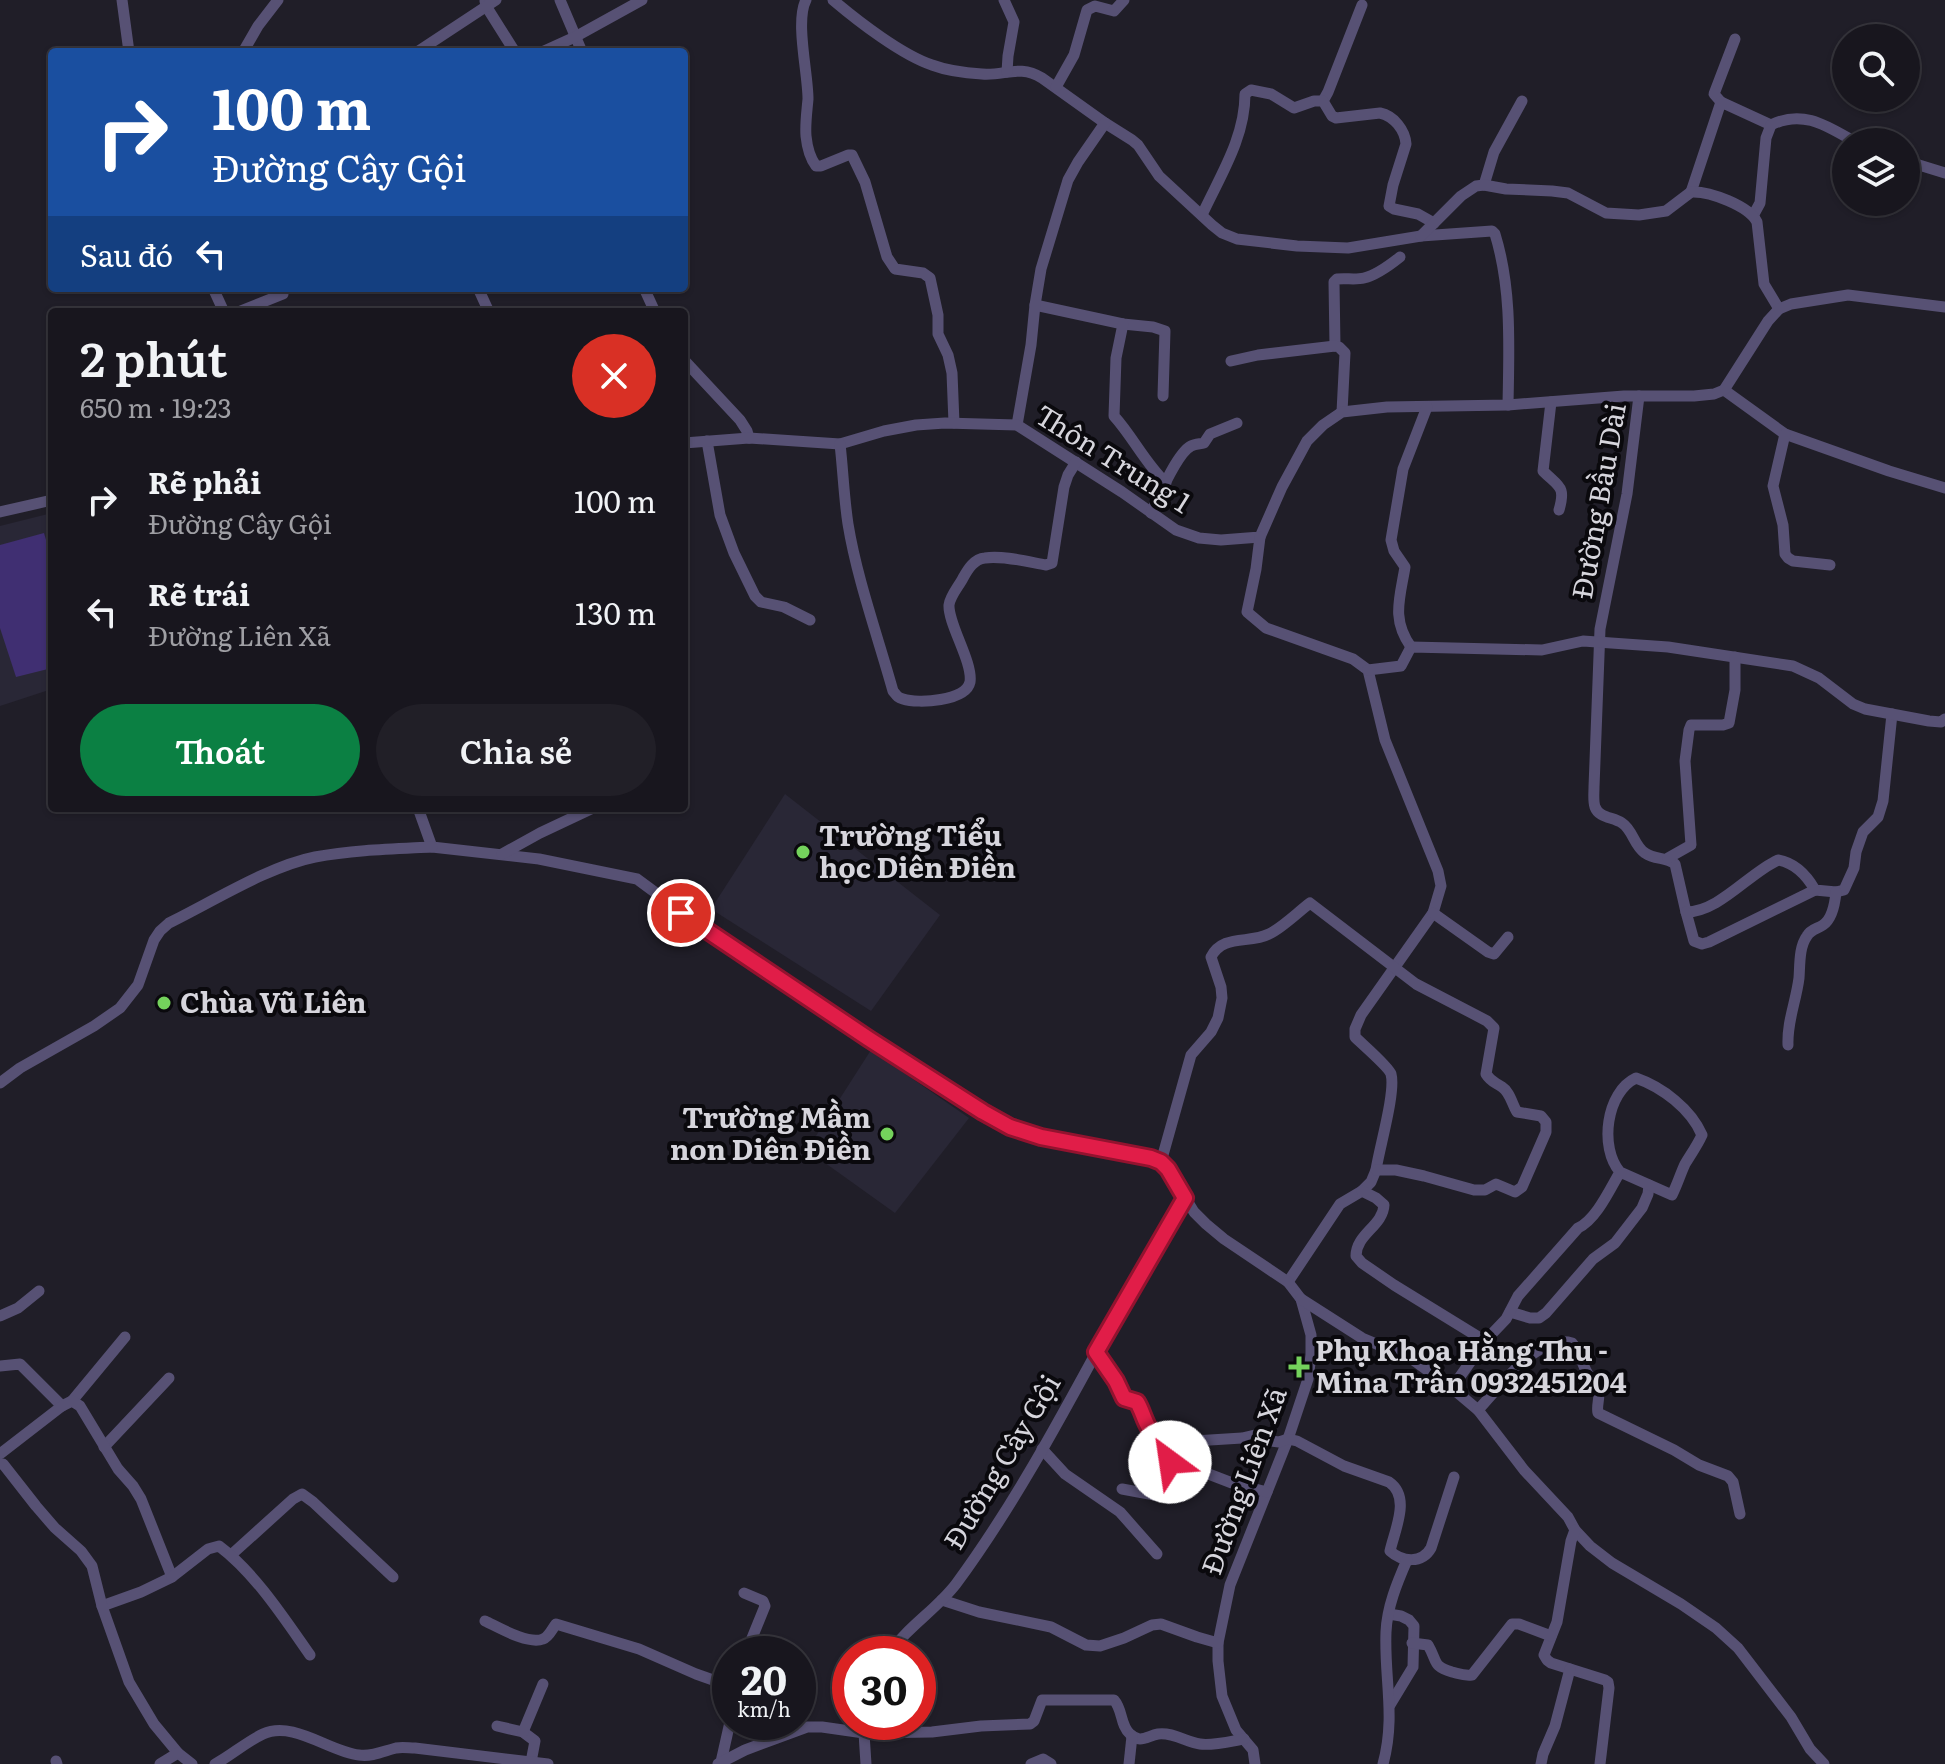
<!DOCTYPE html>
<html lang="vi">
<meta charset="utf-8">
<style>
:root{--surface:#18161e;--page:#211f27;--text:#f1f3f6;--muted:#9f9fa4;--line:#36353c;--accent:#0b8043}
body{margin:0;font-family:Literata,serif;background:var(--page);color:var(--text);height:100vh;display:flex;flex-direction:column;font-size:30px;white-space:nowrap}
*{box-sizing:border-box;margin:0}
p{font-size:26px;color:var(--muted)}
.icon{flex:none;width:44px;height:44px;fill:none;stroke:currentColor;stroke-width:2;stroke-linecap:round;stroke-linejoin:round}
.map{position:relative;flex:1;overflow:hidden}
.sheet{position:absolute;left:48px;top:308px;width:640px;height:504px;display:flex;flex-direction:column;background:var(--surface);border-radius:8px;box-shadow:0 2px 6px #0004,0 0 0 2px var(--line)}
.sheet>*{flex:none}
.guide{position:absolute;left:48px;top:48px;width:640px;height:244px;border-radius:8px;box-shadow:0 2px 6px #0004,0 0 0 2px var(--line);background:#1a4fa0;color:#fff;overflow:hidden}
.tools{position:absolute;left:1832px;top:24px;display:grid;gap:16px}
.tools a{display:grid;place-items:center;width:88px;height:88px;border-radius:50%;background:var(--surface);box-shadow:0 2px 6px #0004,0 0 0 2px var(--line);font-size:40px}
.speed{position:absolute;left:712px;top:1636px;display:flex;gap:16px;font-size:40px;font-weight:700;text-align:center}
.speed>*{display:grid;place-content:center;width:104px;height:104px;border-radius:50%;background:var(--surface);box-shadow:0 2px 6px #0004,0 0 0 2px var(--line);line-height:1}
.speed small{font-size:20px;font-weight:400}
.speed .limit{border:12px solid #d22;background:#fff;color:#111}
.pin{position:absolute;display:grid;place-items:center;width:68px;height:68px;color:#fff;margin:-34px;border:4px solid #fff;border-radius:50%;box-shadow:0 2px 8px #0007}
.me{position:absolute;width:88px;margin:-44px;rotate:329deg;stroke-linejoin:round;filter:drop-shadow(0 0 6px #0008)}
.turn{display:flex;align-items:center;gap:28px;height:168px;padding:0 32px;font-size:36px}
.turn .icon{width:104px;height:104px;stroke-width:2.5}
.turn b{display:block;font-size:56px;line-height:68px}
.then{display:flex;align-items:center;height:76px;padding:0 32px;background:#0003;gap:16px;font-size:30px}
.round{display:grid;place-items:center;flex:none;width:84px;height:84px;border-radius:42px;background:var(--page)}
.summary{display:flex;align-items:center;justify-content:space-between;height:136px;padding:0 32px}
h1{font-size:48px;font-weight:600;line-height:60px}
.cta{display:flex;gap:16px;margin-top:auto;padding:16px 32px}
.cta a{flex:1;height:92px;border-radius:48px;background:var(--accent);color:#fff;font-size:32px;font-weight:600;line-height:92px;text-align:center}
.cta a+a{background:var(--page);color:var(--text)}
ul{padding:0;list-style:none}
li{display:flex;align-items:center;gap:24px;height:112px;padding:0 32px}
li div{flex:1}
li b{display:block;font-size:30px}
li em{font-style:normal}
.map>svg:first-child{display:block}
.built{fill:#292736}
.green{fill:#402f72}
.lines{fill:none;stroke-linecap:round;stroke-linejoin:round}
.street{stroke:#575174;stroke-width:11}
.route-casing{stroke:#92132f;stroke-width:20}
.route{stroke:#e11d48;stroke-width:14}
.poi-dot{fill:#74d25c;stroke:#0a090d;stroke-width:3}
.labels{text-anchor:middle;stroke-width:8;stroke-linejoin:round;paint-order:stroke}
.street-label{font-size:28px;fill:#d6d5dc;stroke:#0a090d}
.poi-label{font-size:28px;font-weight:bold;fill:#d6d5dc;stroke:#0a090d;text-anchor:start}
</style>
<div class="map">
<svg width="1945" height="1764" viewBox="0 0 1945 1764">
<rect width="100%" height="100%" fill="#201e28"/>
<g class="built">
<path d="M52,513V689L0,706V526Z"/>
<path d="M785,794L940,915L871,1011L711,909Z"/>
<path d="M871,1050L969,1118L895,1213L807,1150Z"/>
</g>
<path class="green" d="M44,533L52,560V668L16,677L0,628V545Z"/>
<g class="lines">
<g class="street">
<path d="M122,0L129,52"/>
<path d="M560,0L582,52"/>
<path d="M806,0C795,21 808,73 808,99C807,111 805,124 806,136C807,146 810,158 816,166H821L848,155H852L865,182L887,257L895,269L923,273L930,278L938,315V334L948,355L952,373L954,423"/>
<path d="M833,0C859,22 902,55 932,65C948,71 965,73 982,74C1005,76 1019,64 1042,78L1105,123L1132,140L1138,145L1159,176L1212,225L1222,233L1237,239L1297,246L1348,248L1421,236L1492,231L1495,234C1512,289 1509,347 1508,405"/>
<path d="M1004,0L1014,22L1008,56L1007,72"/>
<path d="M485,1L486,6L515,52"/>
<path d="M243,52L258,26L278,0"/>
<path d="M417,52L496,0"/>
<path d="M542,52L575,37L642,0"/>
<path d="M1056,87L1074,55L1087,10L1095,6L1114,11L1124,0"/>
<path d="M1323,101L1328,92L1362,5"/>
<path d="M1721,102L1714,94L1735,39"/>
<path d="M1906,161L1945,173"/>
<path d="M1484,185L1494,152L1522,101"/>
<path d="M1691,192L1721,102L1771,125"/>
<path d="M1754,214L1760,203L1766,138L1771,125C1803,109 1827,126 1855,142"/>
<path d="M1202,215C1220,176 1245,138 1245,94L1251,90L1271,94L1294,108L1314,101H1323L1332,116L1336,118L1380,113C1394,116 1405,130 1406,144L1393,185L1389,206L1394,209L1418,214L1434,223"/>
<path d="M1421,236L1461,196L1476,186L1484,185L1506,189L1552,191L1568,193L1606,213L1639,215L1666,211L1691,192C1710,191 1749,206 1757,222L1764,284L1779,309"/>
<path d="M213,288L224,312"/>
<path d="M478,288L489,312"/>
<path d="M644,288L655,312"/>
<path d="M1035,305L1123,324L1153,327L1165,331L1163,396"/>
<path d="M238,312L283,294"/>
<path d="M1123,324L1116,358L1114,416C1133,437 1145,463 1166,483"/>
<path d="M1335,346L1334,282L1337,279C1346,278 1356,280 1364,278C1377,275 1390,265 1400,257"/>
<path d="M684,360L740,420L747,431L749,438"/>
<path d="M1231,361L1258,355L1335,346L1339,347L1345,353L1342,412"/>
<path d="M1724,390L1785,434L1889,471L1945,488"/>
<path d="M1639,396L1627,494L1600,629L1594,787C1594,793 1593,801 1595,807C1599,818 1613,817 1622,823C1633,830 1634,846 1645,853C1655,860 1666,857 1675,864L1686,912C1719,912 1749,873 1778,860C1795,863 1807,876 1815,890L1836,892L1844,890L1854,868L1856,852L1863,832L1878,817L1883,801L1892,714"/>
<path d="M1551,402L1543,471C1559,487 1566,486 1559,510"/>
<path d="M1017,425L1031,345L1035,305L1041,269L1068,180L1078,162L1105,123"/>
<path d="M1785,434L1773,486L1783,525L1785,554L1788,558L1793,561L1830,565"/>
<path d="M707,441L720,515L734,553L755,596L761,602L784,607L810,620"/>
<path d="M684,443L749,438L840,444L884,431L916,425L945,423L1017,425L1122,492L1176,530L1199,538L1221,540L1260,537L1282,487L1307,441L1323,425L1342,412L1387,407L1508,405L1624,396H1694L1714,394L1724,390L1768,321L1779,309L1791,304L1848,295L1945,307"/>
<path d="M840,444C843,470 844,498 848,524C857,579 878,637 893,691C897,696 897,697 903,699C918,704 966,701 970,682C973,662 948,624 949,605C950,596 959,586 963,578C968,569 974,559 985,558C1002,555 1029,562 1046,565L1052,563L1064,487L1068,475L1076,462"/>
<path d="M0,512L52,500"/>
<path d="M1151,513C1158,498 1177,453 1191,446C1195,444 1200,444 1204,443L1210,434L1237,423"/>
<path d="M1260,537L1256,569L1247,612L1266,628L1353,659L1368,670L1385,740L1438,871L1441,886L1433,913L1361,1015L1355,1029V1037C1362,1044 1389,1067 1391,1074C1396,1092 1379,1149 1376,1170L1371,1182L1362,1191L1340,1204L1288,1282"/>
<path d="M1411,647C1391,619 1400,598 1405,567L1394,551L1391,540L1403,469L1427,407"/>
<path d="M1368,670L1401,666L1411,647L1542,650L1583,641L1668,647L1793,666L1819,678L1853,704L1865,709L1929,721L1941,722L1945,719"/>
<path d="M418,808L432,847L539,859L637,879L721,941L892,1054L983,1112L1010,1127L1041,1137L1138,1154L1161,1162L1168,1169L1194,1212L1206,1224L1224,1239L1288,1282L1301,1299L1311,1335V1355L1308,1379L1288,1439L1230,1585L1218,1643V1661L1222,1696L1236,1730L1253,1750L1255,1764"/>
<path d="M502,854L540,833L593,808"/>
<path d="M1668,858L1691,845L1685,761L1689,730L1691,725H1723L1729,723L1735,690V657"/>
<path d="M1686,912L1694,941L1702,944L1709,942L1815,890"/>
<path d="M1433,913L1488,952L1494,954L1508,937"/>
<path d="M1788,1045C1787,1021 1796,1002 1799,978C1800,964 1799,947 1807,936C1811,929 1817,929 1823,925C1832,919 1835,903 1836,892"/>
<path d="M0,1083L20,1068L94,1026L120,1008L138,985L154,940L160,931L169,923C212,902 269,866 315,857C353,850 393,849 432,847"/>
<path d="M1161,1162L1191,1055L1211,1032L1218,1018L1222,998L1221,987L1211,957C1223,934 1249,944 1269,934C1282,928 1298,912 1310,903L1416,984L1487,1021L1494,1028L1486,1074C1491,1082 1495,1082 1502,1087C1510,1092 1512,1104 1517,1112L1541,1116L1546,1122V1132L1522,1187L1515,1192L1496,1184L1485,1190H1474L1424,1176L1396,1170H1376"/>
<path d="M1362,1191L1376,1198L1384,1205C1383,1226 1356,1234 1356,1256L1362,1263L1394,1285L1485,1341"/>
<path d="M1301,1299L1362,1338L1412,1359L1452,1388L1478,1410L1524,1470L1568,1517L1575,1530L1590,1546L1612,1563L1681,1604L1716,1628L1738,1648L1791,1717L1810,1749L1824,1764"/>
<path d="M1510,1312L1530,1318H1539L1546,1313L1593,1259L1615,1243L1642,1208L1648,1194L1649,1185"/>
<path d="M0,1316L18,1308L39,1291"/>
<path d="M1096,1352L1116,1381L1124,1398L1137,1402L1148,1427L1152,1433L1163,1442L1171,1456"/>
<path d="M0,1366L20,1364L62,1406"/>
<path d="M1452,1388L1485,1341L1506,1319L1518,1296L1578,1228C1596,1220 1610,1189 1620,1172C1599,1148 1606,1092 1636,1078C1662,1087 1691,1109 1702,1135C1697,1146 1691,1154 1685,1164C1680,1175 1677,1185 1672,1195L1620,1172"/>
<path d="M72,1401L125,1337"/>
<path d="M1478,1410C1499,1388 1538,1333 1572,1343C1581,1353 1582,1367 1590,1377C1592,1381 1596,1384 1598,1388C1601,1396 1596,1405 1598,1413L1674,1450L1699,1465L1728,1476L1733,1482L1740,1514"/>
<path d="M104,1447L169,1378"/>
<path d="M1042,1449L1065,1474L1120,1512L1157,1554"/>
<path d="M0,1454L62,1406L72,1401L80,1406L118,1469L133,1486L141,1499L172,1577L141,1592L102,1606"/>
<path d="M0,1464H3L36,1506L55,1528L81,1551L92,1566L102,1606L129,1682L154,1724L178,1753L192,1764"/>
<path d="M1122,1489L1160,1496L1171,1465"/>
<path d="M1267,1492L1232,1483L1206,1473L1174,1467L1171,1465V1456L1188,1443L1194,1441L1242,1438L1255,1435L1263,1436L1271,1441L1279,1442L1288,1439L1297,1441L1344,1466L1389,1482C1411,1497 1395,1529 1390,1551C1402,1562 1422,1564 1431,1548L1454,1477"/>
<path d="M1575,1530L1571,1541L1557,1622L1544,1655L1547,1660L1551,1663L1605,1680L1608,1682L1609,1688L1600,1764"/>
<path d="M231,1555L293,1499L302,1494L313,1502L393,1577"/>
<path d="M172,1577L208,1549L219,1546C255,1573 284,1618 310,1655"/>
<path d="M744,1593L763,1601L765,1606L752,1638C758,1646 770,1644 775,1654"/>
<path d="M942,1600L979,1612L1051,1627L1086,1645L1100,1646L1124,1638L1152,1625L1161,1624L1197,1637L1218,1643"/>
<path d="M1389,1614L1401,1616L1409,1620L1414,1626L1413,1667L1390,1705"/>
<path d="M485,1621C498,1627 528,1645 543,1639C549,1637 552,1629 556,1624L639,1649L696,1674L730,1686"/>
<path d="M1412,1643L1428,1645C1438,1662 1432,1666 1452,1672C1460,1674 1464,1676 1472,1675L1512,1624H1519L1551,1636"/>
<path d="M889,1654C907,1627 936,1610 956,1584C1012,1508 1058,1423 1103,1340C1129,1292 1158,1245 1185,1198"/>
<path d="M866,1722L864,1733L866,1764"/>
<path d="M497,1726L523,1732L535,1741L531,1762"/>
<path d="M523,1732L543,1684"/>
<path d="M56,1761L57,1764"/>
<path d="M721,1762L730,1722"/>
<path d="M160,1764L178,1753"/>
<path d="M215,1764C232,1755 246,1742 263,1734C293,1720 330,1752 359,1755C372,1757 384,1751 396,1748C402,1747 409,1748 415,1748L548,1764"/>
<path d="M718,1764L745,1750L807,1727H822L864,1733L932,1732L981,1726L1030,1724L1034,1721L1042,1700H1114C1123,1710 1120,1725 1130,1734C1140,1744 1147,1736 1158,1734C1173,1732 1186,1742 1200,1744C1212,1746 1232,1741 1244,1739"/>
<path d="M1031,1764L1043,1759L1051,1764"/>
<path d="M1129,1764L1132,1736"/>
<path d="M1383,1764C1396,1717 1384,1678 1386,1632C1387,1607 1397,1583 1407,1560"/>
<path d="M1541,1764L1543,1754L1555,1726L1570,1669"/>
</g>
</g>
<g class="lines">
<g class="route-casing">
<path id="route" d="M681,913L869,1039L983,1112L1010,1127L1041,1137L1151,1158L1161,1162L1168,1169L1185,1198L1096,1352L1116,1381L1124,1398L1137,1402C1142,1410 1144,1420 1149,1428C1157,1442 1171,1441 1170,1462"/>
</g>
<use href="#route" class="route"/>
</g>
<g class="poi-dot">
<circle cx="803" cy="852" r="8"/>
<circle cx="164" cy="1003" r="8"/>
<circle cx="887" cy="1134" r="8"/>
<path d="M1295 1355h8v8h8v8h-8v8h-8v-8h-8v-8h8z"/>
</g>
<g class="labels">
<g class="street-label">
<text transform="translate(1113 459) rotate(32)" y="10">Thôn Trung 1</text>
<text transform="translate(1599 501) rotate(-80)" y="10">Đường Bầu Dài</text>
<text transform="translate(1002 1462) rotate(-59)" y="10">Đường Cây Gội</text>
<text transform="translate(1244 1481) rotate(-70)" y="10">Đường Liên Xã</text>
</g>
<g class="poi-label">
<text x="819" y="846">Trường Tiểu<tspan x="819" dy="32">học Diên Điền</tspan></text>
<text x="180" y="1013">Chùa Vũ Liên</text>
<text x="871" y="1128" text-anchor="end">Trường Mầm<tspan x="871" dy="32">non Diên Điền</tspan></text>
<text x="1315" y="1361">Phụ Khoa Hằng Thu -<tspan x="1315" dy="32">Mina Trần 0932451204</tspan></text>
</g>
</g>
</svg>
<div class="tools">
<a><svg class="icon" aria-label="search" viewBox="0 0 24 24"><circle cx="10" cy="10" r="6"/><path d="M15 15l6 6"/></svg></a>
<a><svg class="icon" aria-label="layers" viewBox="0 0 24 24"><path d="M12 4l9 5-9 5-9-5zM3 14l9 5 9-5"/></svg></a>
</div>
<div class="speed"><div>20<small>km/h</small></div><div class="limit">30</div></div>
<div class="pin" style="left:681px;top:913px;background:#d93025"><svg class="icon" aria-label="arrive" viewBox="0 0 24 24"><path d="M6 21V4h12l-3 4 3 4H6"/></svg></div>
<svg class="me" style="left:1170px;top:1462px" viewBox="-20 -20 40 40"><circle r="19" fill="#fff"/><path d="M0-13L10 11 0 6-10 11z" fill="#e11d48"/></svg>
<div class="guide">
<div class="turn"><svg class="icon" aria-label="right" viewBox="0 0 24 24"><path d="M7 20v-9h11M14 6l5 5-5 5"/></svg><div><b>100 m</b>Đường Cây Gội</div></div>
<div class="then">Sau đó<svg class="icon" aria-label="left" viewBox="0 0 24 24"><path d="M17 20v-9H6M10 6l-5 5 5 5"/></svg></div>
</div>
<section class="sheet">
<div class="summary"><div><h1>2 phút</h1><p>650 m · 19:23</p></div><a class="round" style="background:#d93025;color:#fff"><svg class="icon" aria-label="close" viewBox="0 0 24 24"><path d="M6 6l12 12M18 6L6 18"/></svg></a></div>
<ul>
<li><svg class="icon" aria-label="right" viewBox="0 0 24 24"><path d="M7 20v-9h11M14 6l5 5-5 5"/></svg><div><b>Rẽ phải</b><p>Đường Cây Gội</p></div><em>100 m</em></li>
<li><svg class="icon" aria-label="left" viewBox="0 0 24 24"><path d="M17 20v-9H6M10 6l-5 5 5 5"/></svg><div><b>Rẽ trái</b><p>Đường Liên Xã</p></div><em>130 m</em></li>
</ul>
<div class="cta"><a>Thoát</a><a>Chia sẻ</a></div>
</section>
</div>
